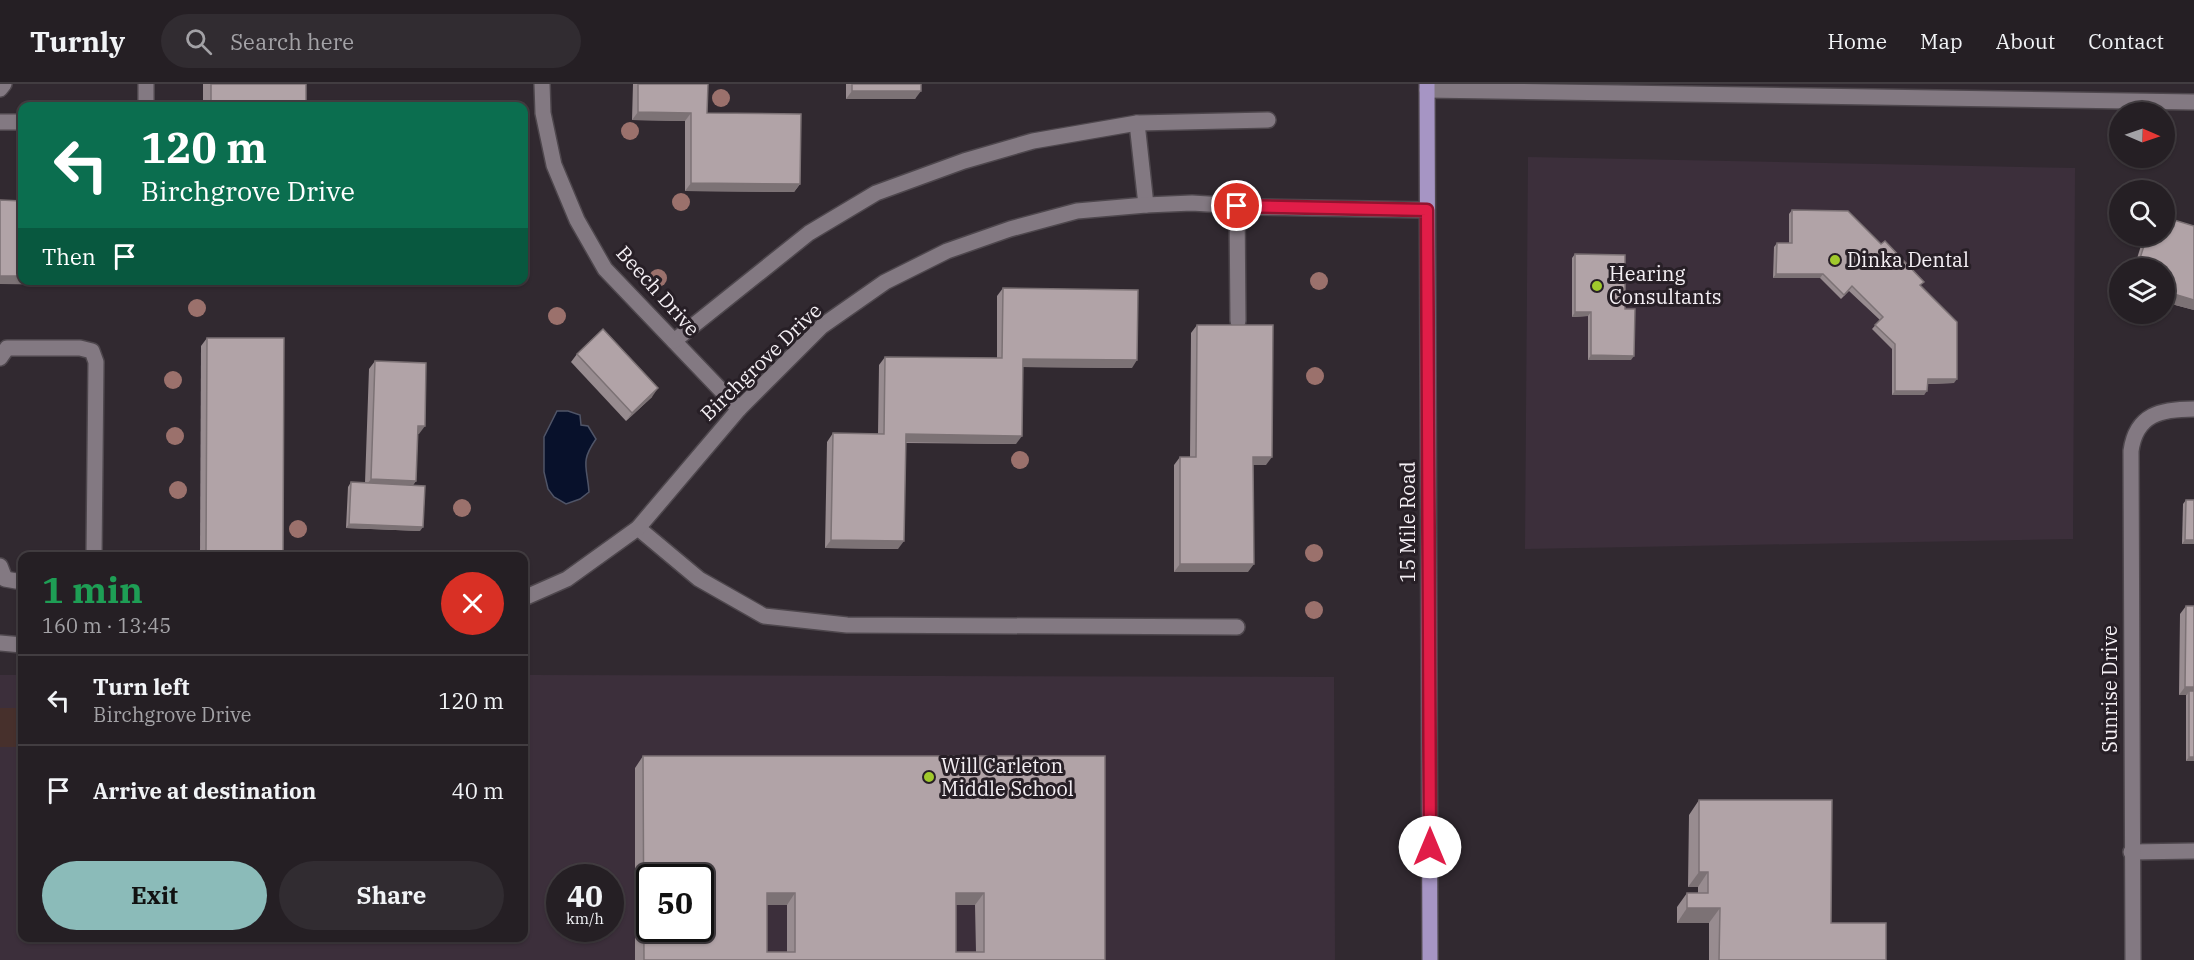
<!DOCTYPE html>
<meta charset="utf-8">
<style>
:root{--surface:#251f24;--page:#312c31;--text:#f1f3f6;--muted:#a3a2a6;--line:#423d41;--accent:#8bbbb9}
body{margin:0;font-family:"IBM Plex Serif",serif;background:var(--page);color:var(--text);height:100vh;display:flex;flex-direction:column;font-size:22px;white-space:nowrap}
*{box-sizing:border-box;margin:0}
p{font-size:20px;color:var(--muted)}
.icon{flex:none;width:33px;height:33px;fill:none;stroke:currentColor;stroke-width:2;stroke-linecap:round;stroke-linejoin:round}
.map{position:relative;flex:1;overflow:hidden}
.sheet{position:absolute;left:18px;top:468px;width:510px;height:390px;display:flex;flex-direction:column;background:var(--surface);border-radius:12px;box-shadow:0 2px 4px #0004,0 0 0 2px var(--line)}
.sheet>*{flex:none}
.hud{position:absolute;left:18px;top:18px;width:510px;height:183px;border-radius:12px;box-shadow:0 2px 4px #0004,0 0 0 2px var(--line);background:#0b6e4f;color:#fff;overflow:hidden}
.needle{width:39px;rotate:92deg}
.buttons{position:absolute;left:2109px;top:18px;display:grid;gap:12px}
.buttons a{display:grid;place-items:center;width:66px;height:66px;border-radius:50%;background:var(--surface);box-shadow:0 2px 4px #0004,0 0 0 2px var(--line);font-size:30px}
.speed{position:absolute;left:546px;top:780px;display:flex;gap:12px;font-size:30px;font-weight:700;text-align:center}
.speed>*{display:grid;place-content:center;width:78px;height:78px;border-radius:50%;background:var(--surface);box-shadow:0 2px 4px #0004,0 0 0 2px var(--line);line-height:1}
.speed small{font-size:15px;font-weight:400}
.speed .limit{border:3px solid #111;border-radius:9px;background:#fff;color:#111}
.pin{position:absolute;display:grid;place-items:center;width:51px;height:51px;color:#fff;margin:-26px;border:3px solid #fff;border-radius:50%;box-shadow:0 2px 6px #0007}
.me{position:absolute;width:66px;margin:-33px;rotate:0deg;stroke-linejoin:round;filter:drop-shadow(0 0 4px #0008)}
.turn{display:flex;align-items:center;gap:21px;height:126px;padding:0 24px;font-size:27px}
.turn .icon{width:78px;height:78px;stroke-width:2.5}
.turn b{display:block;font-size:42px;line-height:51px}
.then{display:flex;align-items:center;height:57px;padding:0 24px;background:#0003;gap:12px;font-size:22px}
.round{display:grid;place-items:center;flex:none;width:63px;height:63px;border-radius:32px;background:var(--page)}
.overview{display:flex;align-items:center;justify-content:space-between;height:102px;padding:0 24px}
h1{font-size:36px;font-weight:700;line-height:45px;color:#1e9e55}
.button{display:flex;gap:12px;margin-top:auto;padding:12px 24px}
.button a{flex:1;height:69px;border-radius:36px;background:var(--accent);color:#111;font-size:24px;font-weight:700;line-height:69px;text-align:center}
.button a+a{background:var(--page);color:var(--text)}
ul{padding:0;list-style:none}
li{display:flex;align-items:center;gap:18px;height:90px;padding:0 24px;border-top:2px solid var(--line)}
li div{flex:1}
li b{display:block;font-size:22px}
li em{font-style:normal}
header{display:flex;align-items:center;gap:36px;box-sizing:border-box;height:84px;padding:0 30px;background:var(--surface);border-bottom:2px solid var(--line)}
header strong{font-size:28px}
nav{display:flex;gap:33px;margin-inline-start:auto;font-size:21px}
.search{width:420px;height:54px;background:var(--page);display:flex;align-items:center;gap:15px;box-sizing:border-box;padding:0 21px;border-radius:33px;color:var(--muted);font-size:22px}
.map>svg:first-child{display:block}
.built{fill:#3c2f3b;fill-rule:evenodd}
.green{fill:#47302c}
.water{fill:#08112b;stroke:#4f5467;stroke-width:1.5}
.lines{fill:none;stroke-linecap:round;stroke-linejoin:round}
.minor-casing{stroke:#4e474d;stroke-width:18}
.major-casing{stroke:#4e474d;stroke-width:18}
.minor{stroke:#837982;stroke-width:15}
.major{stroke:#a695c4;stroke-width:15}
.tree{fill:#9b716c}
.wall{fill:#988c90;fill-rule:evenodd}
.shaded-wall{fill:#7c7275}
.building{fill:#b1a3a7;stroke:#7c7275;stroke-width:1.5;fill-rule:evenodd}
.route-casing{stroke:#92132f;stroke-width:15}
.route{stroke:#e11d48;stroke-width:10}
.poi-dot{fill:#a0c92c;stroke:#271f26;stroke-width:2}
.labels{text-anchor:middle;stroke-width:6;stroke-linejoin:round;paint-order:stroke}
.poi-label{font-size:20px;fill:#f4eff4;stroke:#271f26;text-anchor:start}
.street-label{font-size:20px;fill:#f4eff4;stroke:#271f26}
</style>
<header>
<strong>Turnly</strong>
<div class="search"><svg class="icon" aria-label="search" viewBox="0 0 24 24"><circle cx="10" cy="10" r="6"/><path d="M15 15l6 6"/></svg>Search here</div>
<nav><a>Home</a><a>Map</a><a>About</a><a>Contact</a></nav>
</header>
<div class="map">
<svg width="2194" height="876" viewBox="0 0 2194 876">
<rect width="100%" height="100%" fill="#312930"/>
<g class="built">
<path d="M1528,73L2075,84L2073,455L1525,465Z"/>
<path d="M0,591H22V854H524V591L1334,593L1335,876H0ZM560,794H610V844H560ZM650,794H700V844H650Z"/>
</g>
<rect class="green" x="0" y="624" width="22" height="39"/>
<path class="water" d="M557,327H568L580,331L581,341L588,342L596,355C580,378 587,382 589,408L580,415L566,420L554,413L548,405L544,388V353Z"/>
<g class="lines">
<g class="minor-casing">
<g id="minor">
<path d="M542,0L543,29L554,81L577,136L605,185L739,325"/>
<path d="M0,5L4,0"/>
<path d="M1427,6L2194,18"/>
<path d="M146,22V0"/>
<path d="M0,38H22"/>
<path d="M1137,39L1146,121"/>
<path d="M1237,122L1238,237"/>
<path d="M674,257L809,149L876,109L964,77L1033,57L1137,39L1268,36"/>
<path d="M0,274L7,264H80L92,267L96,278L94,472"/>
<path d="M638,444L699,495L764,532L847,541L1237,543"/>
<path d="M0,482L5,495L22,498"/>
<path d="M524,514L567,495L638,444L739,325L822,242L885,198L947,167L1010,145L1077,127L1146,121L1192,119L1255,123L1427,126"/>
<path d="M0,559L22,561"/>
<path d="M2131,768L2194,767"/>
<path d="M2133,876L2131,367C2136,330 2161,325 2194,325"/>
</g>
</g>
<g class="major-casing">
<path id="major" d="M1427,0L1430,876"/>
</g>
<use href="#minor" class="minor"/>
<use href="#major" class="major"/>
</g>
<g class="tree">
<circle cx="721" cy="14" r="9"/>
<circle cx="630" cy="47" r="9"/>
<circle cx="681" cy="118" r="9"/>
<circle cx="658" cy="194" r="9"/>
<circle cx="1319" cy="197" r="9"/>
<circle cx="197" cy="224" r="9"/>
<circle cx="557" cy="232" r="9"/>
<circle cx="1315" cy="292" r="9"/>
<circle cx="173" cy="296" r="9"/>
<circle cx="175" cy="352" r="9"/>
<circle cx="1020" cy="376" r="9"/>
<circle cx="178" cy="406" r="9"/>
<circle cx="462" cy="424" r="9"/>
<circle cx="298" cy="445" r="9"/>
<circle cx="1314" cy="469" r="9"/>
<circle cx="1314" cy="526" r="9"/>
</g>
<g class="wall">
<rect x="203" y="0" width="103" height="22"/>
<path d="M633,0H708L707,29L800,100L794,108L685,107V37L632,36Z"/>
<path d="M846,0H921L915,15H846Z"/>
<path d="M1792,126L1921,202L1954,299L1928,300L1924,311H1892V265L1872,245L1880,236L1849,207L1841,215L1820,194H1773L1774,163L1777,159H1789V130Z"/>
<path d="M2144,152H2164L2194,226L2164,218V184H2134Z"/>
<path d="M1575,170L1625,225L1631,276H1588V232L1572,233V174Z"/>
<path d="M1003,204L1132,284L1023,283L1016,360L905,359L898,465L825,464L827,358L833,349L878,350L879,281L885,273L997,274V212Z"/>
<path d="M1197,241L1266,381H1253L1248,488H1174V381L1180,373H1190L1191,249Z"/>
<path d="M207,254L283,472H200L201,262Z"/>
<path d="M577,270L652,313L626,337L571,278Z"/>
<path d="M375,277L419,350H417L416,397L413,401L420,447L346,444L348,403L351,398L365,399L369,285Z"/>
<path d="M2186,416H2194V460H2182L2183,420Z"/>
<path d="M2186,522H2194V677H2186V611H2179L2180,530Z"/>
<path d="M643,672H1105V876H635V684ZM767,821H787V868H767ZM956,821H975L976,868H956Z"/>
<path d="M1699,716L1831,839L1886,876H1709V839H1677V823L1687,809H1698V803H1688L1689,731Z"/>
</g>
<g class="shaded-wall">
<path d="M852,7H921L915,15H846Z"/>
<path d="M638,28L691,29L685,37L632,36Z"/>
<path d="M691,99L800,100L794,108L685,107Z"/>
<path d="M1776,190H1823L1820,194H1773Z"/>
<path d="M0,192H22V196H75L71,201L0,200Z"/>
<path d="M2164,207L2194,216V226L2164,218Z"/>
<path d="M1575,228H1591L1588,232L1572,233Z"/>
<path d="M1591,271L1634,272L1631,276H1588Z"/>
<path d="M1023,275L1137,276L1132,284L1017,283Z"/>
<path d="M1928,295H1957L1954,299L1925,300Z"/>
<path d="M658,304L652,313L626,337L632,329Z"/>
<path d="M1895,307H1927L1924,311H1892Z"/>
<path d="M418,342H425L419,350H412Z"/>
<path d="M906,350L1022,352L1016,360L900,358Z"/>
<path d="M1253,373H1272L1266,381H1248Z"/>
<path d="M371,395L416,397L410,405L365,403Z"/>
<path d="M349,440L423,443L420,447L346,444Z"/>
<path d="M831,456L904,457L898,465L825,464Z"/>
<path d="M2185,456H2194V460H2182Z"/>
<path d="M1180,480H1254L1248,488H1174Z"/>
<path d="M2185,603H2194V611L2189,607L2187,611H2179Z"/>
<path d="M2189,673H2194V677H2186Z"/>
<path d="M1699,788H1708L1698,803H1688Z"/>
<path d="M767,809H795L787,821H759Z"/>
<path d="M956,809H984L975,821H948Z"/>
<path d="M1687,824H1720L1709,839H1677Z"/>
</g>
<g class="building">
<rect x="211" y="0" width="95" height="22"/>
<path d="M638,0H708L707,29L801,30L800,100L691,99V29L638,28Z"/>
<rect x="852" y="0" width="69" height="7"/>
<path d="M0,116L22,117V192H0Z"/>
<path d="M1792,126L1848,127L1881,160L1885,157L1924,198L1920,201L1957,238V295H1928L1927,307H1895V260L1875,241L1883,233L1852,202L1844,211L1823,190H1776L1777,159H1792Z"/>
<path d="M2164,133L2194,142V216L2164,207V184H2137L2147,152H2164Z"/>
<path d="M1575,170L1625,171V225H1635L1634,272L1591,271V228H1575Z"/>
<path d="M1003,204L1138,206L1137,276L1023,275L1022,352L906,350L904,457L831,456L833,349L884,350L885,273L1002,274Z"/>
<path d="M1197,241H1273L1272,373H1253L1254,480H1180V373H1196Z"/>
<path d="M603,245L658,304L632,329L577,270Z"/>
<path d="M207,254H284L283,472H206Z"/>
<path d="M375,277L426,279L425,342H418L416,397L371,395Z"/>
<path d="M351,398L425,402L423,443L349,440Z"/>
<path d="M2186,416H2194V456H2185Z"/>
<path d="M2186,522H2194V603H2185Z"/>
<rect x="2189" y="607" width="5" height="66"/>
<path d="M643,672H1105V876H644ZM650,794H700V844H650ZM767,809H795V868H767ZM956,809H984V868H956Z"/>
<path d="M1699,716H1832L1831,839H1886V876H1719L1720,824H1687V809H1708V788H1699Z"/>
</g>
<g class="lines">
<g class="route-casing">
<path id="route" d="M1237,122L1427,126L1430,763"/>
</g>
<use href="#route" class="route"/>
</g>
<g class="poi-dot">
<circle cx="1835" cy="176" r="6"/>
<circle cx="1597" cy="202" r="6"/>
<circle cx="929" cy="693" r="6"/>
</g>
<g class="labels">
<g class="poi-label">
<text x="1847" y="183">Dinka Dental</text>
<text x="1609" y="197">Hearing<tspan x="1609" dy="23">Consultants</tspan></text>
<text x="941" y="689">Will Carleton<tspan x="941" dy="23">Middle School</tspan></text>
</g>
<g class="street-label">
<text transform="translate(658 207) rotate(48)" y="7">Beech Drive</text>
<text transform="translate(761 278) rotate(-44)" y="7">Birchgrove Drive</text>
<text transform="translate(1408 438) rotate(-90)" y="7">15 Mile Road</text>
<text transform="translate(2110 605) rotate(-90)" y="7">Sunrise Drive</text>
</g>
</g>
</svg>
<div class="buttons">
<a><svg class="needle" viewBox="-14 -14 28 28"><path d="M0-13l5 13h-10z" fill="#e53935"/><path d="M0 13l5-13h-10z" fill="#a3a2a6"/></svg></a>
<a><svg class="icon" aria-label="search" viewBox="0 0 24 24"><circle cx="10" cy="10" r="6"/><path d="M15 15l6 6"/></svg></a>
<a><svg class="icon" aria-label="layers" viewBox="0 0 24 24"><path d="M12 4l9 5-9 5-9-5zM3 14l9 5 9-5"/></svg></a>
</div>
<div class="speed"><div>40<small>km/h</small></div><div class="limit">50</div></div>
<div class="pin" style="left:1237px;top:122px;background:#d93025"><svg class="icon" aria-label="arrive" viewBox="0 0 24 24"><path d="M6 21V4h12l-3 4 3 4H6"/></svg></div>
<svg class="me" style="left:1430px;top:763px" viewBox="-20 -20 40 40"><circle r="19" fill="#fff"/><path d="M0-13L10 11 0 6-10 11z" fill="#e11d48"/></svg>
<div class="hud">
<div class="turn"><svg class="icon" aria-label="left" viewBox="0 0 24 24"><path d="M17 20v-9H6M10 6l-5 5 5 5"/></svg><div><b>120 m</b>Birchgrove Drive</div></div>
<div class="then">Then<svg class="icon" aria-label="arrive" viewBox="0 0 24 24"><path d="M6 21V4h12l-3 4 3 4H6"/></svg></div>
</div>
<section class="sheet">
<div class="overview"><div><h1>1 min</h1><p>160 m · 13:45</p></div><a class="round" style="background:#d93025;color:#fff"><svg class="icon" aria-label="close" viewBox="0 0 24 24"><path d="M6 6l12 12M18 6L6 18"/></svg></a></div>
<ul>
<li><svg class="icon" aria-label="left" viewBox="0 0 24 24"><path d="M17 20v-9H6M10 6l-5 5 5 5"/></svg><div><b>Turn left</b><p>Birchgrove Drive</p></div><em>120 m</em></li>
<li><svg class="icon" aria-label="arrive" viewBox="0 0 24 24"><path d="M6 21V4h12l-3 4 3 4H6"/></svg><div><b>Arrive at destination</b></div><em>40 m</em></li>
</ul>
<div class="button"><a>Exit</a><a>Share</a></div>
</section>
</div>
